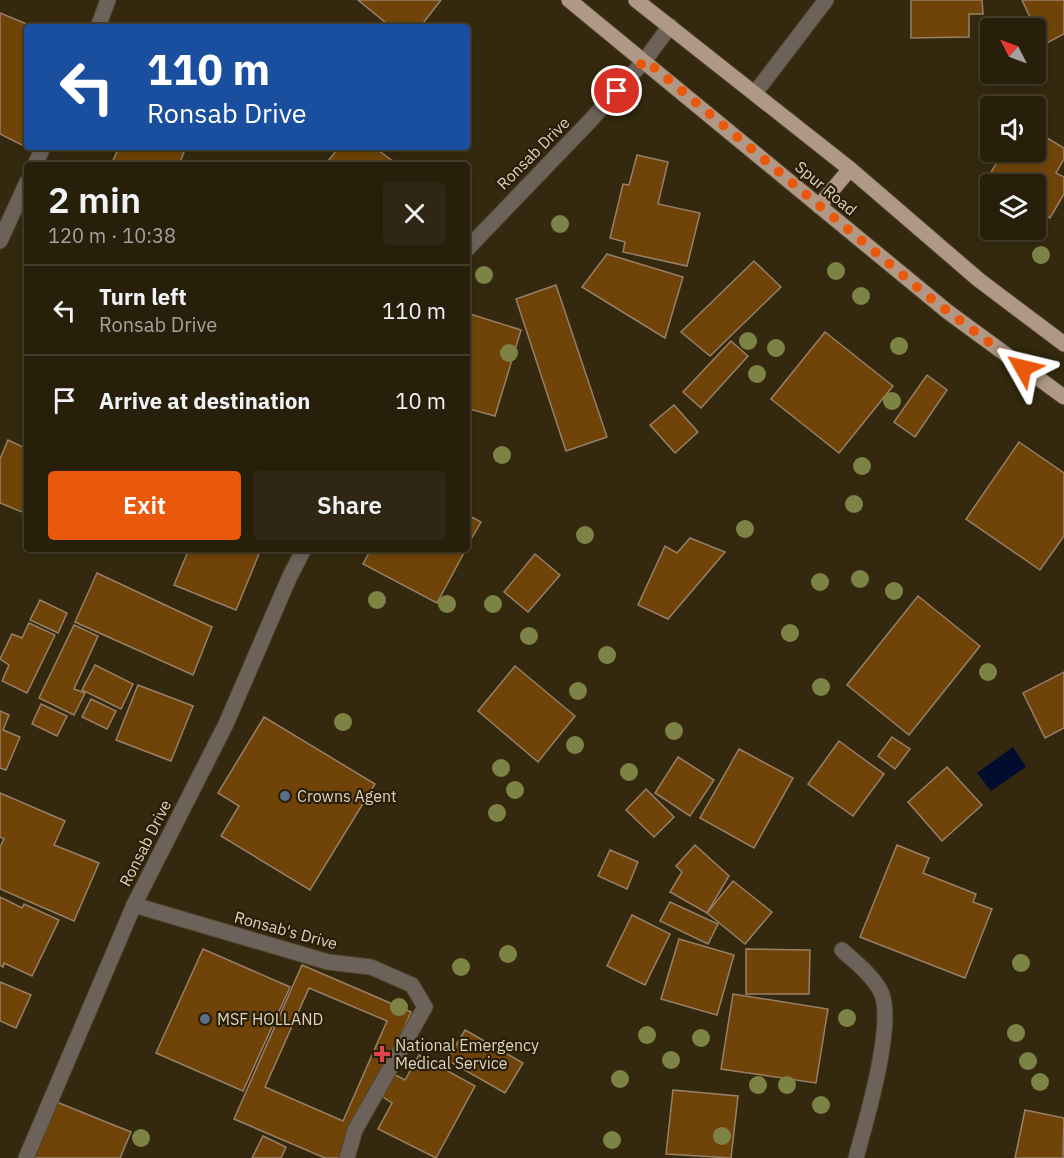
<!DOCTYPE html>
<meta charset="utf-8">
<style>
:root{--surface:#271f0a;--page:#2f2713;--text:#f1f3f6;--muted:#a4a29c;--line:#433d2b;--accent:#ea580c}
body{margin:0;font-family:"IBM Plex Sans",sans-serif;background:var(--page);color:var(--text);height:100vh;display:flex;flex-direction:column;font-size:22px;white-space:nowrap}
*{box-sizing:border-box;margin:0}
p{font-size:20px;color:var(--muted)}
.icon{flex:none;width:33px;height:33px;fill:none;stroke:currentColor;stroke-width:2;stroke-linecap:round;stroke-linejoin:round}
.map{position:relative;flex:1;overflow:hidden}
.details{position:absolute;left:24px;top:162px;width:446px;height:390px;display:flex;flex-direction:column;background:var(--surface);border-radius:6px;box-shadow:0 3px 9px #0003,0 0 0 2px var(--line)}
.details>*{flex:none}
.top-card{position:absolute;left:24px;top:24px;width:446px;height:126px;border-radius:6px;box-shadow:0 3px 9px #0003,0 0 0 2px var(--line);background:#1a4fa0;color:#fff;overflow:hidden}
.needle{width:39px;rotate:312deg}
.fabs{position:absolute;left:980px;top:18px;display:grid;gap:12px}
.fabs a{display:grid;place-items:center;width:66px;height:66px;border-radius:6px;background:var(--surface);box-shadow:0 3px 9px #0003,0 0 0 2px var(--line);font-size:30px}
.pin{position:absolute;display:grid;place-items:center;width:51px;height:51px;color:#fff;margin:-26px;border:3px solid #fff;border-radius:50%;box-shadow:0 2px 6px #0007}
.me{position:absolute;width:66px;margin:-33px;rotate:307deg;stroke-linejoin:round;filter:drop-shadow(0 0 4px #0008)}
.turn{display:flex;align-items:center;gap:21px;height:126px;padding:0 24px;font-size:27px}
.turn .icon{width:78px;height:78px;stroke-width:2.5}
.turn b{display:block;font-size:42px;line-height:51px}
.round{display:grid;place-items:center;flex:none;width:63px;height:63px;border-radius:6px;background:var(--page)}
.summary{display:flex;align-items:center;justify-content:space-between;height:102px;padding:0 24px}
h1{font-size:36px;font-weight:600;line-height:45px}
.cta{display:flex;gap:12px;margin-top:auto;padding:12px 24px}
.cta a{flex:1;height:69px;border-radius:6px;background:var(--accent);color:#fff;font-size:24px;font-weight:600;line-height:69px;text-align:center}
.cta a+a{background:var(--page);color:var(--text)}
ul{padding:0;list-style:none}
li{display:flex;align-items:center;gap:18px;height:90px;padding:0 24px;border-top:2px solid var(--line)}
li div{flex:1}
li b{display:block;font-size:22px}
li em{font-style:normal}
.map>svg:first-child{display:block}
.water{fill:#000d2e}
.building{fill:#704408;stroke:#977f68;stroke-width:1.5;fill-rule:evenodd}
.lines{fill:none;stroke-linecap:round;stroke-linejoin:round}
.minor-casing{stroke:#4f442b;stroke-width:17}
.major-casing{stroke:#4f442b;stroke-width:17}
.minor{stroke:#6d6259;stroke-width:15}
.major{stroke:#b09887;stroke-width:15}
.tree{fill:#7d8344}
.route{stroke:#ea580c;stroke-width:10;stroke-dasharray:0 18}
.service-dot{fill:#5c6f8a;stroke:#2a1f04;stroke-width:2}
.health-dot{fill:#e0444e;stroke:#2a1f04;stroke-width:2}
.labels{text-anchor:middle;stroke-width:4.5;stroke-linejoin:round;paint-order:stroke}
.street-label{font-size:16px;fill:#dbd4c5;stroke:#2a1f04}
.poi-label{font-size:16px;fill:#dbd4c5;stroke:#2a1f04;text-anchor:start}
</style>
<div class="map">
<svg width="1064" height="1158" viewBox="0 0 1064 1158">
<rect width="100%" height="100%" fill="#34290e"/>
<path class="water" d="M1013,747L1026,767L991,791L977,773Z"/>
<g class="building">
<path d="M358,0H441L420,27H391Z"/>
<path d="M911,0H982L983,14H969V37L911,38Z"/>
<path d="M1022,0H1064V34L1043,45Z"/>
<path d="M0,13L34,27H27V138L24,146L0,134Z"/>
<path d="M1039,133L1064,148V159L1056,173L1064,177V194L1050,218L1035,209V184H1009L990,174L1003,152H1020L1026,155L1028,152H1035V140Z"/>
<path d="M119,147H186L179,165H111Z"/>
<path d="M339,147H374L398,165H325Z"/>
<path d="M637,155L668,162L658,204L700,213L687,266L623,252L625,242L610,238L623,184L629,185Z"/>
<path d="M607,254L683,277L665,338L582,287Z"/>
<path d="M754,261L781,287L710,356L681,332Z"/>
<path d="M556,285L607,437L566,451L516,299Z"/>
<path d="M467,313L521,330L495,416L466,408Z"/>
<path d="M825,332L893,386L839,453L771,399Z"/>
<path d="M731,341L748,356L701,408L683,392Z"/>
<path d="M927,375L947,390L915,437L894,422Z"/>
<path d="M674,405L698,432L675,453L650,425Z"/>
<path d="M8,440L27,449V514L0,503V459Z"/>
<path d="M1019,442L1064,473V536L1040,570L966,519Z"/>
<path d="M466,514L481,522L466,548Z"/>
<path d="M690,538L725,552L668,619L638,605L665,546L677,553Z"/>
<path d="M189,549H261L236,610L174,585Z"/>
<path d="M371,549H466L437,603L363,564Z"/>
<path d="M535,554L560,575L528,612L504,592Z"/>
<path d="M97,573L212,627L193,675L75,622Z"/>
<path d="M918,596L980,646L909,735L847,685Z"/>
<path d="M40,600L67,613L58,633L30,620Z"/>
<path d="M29,623L55,635L27,693L2,681L9,665L0,659L12,634L22,638Z"/>
<path d="M74,625L98,636L74,689L85,693L74,715L39,698Z"/>
<path d="M95,665L133,684L121,709L82,690Z"/>
<path d="M515,666L575,716L538,762L478,711Z"/>
<path d="M1064,672V728L1045,738L1023,693Z"/>
<path d="M138,685L193,706L171,761L116,740Z"/>
<path d="M91,699L116,711L107,729L82,717Z"/>
<path d="M41,704L67,716L57,736L32,724Z"/>
<path d="M0,711L9,715L3,730L20,737L6,770L0,768Z"/>
<path d="M264,717L375,784L310,890L221,836L239,806L218,793Z"/>
<path d="M892,737L910,749L895,769L878,756Z"/>
<path d="M839,741L884,774L853,816L808,784Z"/>
<path d="M739,749L793,778L754,848L700,818Z"/>
<path d="M678,757L714,780L690,816L655,793Z"/>
<path d="M947,767L982,805L942,841L908,802Z"/>
<path d="M646,789L674,817L654,837L626,810Z"/>
<path d="M0,793L65,821L54,845L99,863L74,921L0,889V847L4,839L0,837Z"/>
<path d="M695,845L729,876L707,913L670,892L682,872L676,866Z"/>
<path d="M897,845L929,858L923,873L976,894L973,902L992,909L965,978L860,937Z"/>
<path d="M610,850L638,862L627,889L598,876Z"/>
<path d="M733,881L772,912L745,944L707,913Z"/>
<path d="M0,897L22,908L24,904L59,920L32,976L4,963L3,967L0,965Z"/>
<path d="M670,902L718,924L708,944L660,921Z"/>
<path d="M632,915L670,934L645,985L607,966Z"/>
<path d="M679,939L734,955L717,1015L661,999Z"/>
<path d="M203,949L290,987L243,1091L156,1053Z"/>
<path d="M746,949L810,950L809,994H746Z"/>
<path d="M302,965L411,1012L346,1158H325L234,1119ZM309,988L387,1021L343,1121L265,1087Z"/>
<path d="M0,982L31,995L16,1028L0,1021Z"/>
<path d="M733,994L828,1009L816,1083L721,1069Z"/>
<path d="M465,1030L523,1063L505,1093L447,1060Z"/>
<path d="M419,1055L475,1086L436,1158L378,1129L392,1103L380,1095L392,1073L405,1080Z"/>
<path d="M673,1090L738,1096L731,1158L666,1154Z"/>
<path d="M54,1101L131,1132L120,1158H31Z"/>
<path d="M1025,1110L1064,1118L1063,1158H1015Z"/>
<path d="M263,1136L286,1147L281,1158H252Z"/>
</g>
<g class="lines">
<g class="minor-casing">
<g id="minor">
<path d="M98,27L108,0"/>
<path d="M755,93L826,0"/>
<path d="M35,165L43,147"/>
<path d="M0,241L27,182"/>
<path d="M466,250L589,122L645,60L670,26"/>
<path d="M134,905L328,962L371,967L412,985L425,1007L355,1130L347,1158"/>
<path d="M842,950C855,962 871,974 880,990C897,1019 865,1124 856,1158"/>
<path d="M26,1158L134,905L226,724L290,576L304,549"/>
</g>
</g>
<g class="major-casing">
<g id="major">
<path d="M569,0L948,312L1064,397"/>
<path d="M636,0L850,169L979,280L1064,344"/>
<path d="M819,206L850,169"/>
</g>
</g>
<use href="#minor" class="minor"/>
<use href="#major" class="major"/>
</g>
<g class="tree">
<circle cx="560" cy="224" r="9"/>
<circle cx="1041" cy="255" r="9"/>
<circle cx="836" cy="271" r="9"/>
<circle cx="484" cy="275" r="9"/>
<circle cx="861" cy="296" r="9"/>
<circle cx="748" cy="341" r="9"/>
<circle cx="899" cy="346" r="9"/>
<circle cx="776" cy="348" r="9"/>
<circle cx="509" cy="353" r="9"/>
<circle cx="757" cy="374" r="9"/>
<circle cx="892" cy="401" r="9"/>
<circle cx="502" cy="455" r="9"/>
<circle cx="862" cy="466" r="9"/>
<circle cx="854" cy="504" r="9"/>
<circle cx="745" cy="529" r="9"/>
<circle cx="585" cy="535" r="9"/>
<circle cx="860" cy="579" r="9"/>
<circle cx="820" cy="582" r="9"/>
<circle cx="894" cy="591" r="9"/>
<circle cx="377" cy="600" r="9"/>
<circle cx="447" cy="604" r="9"/>
<circle cx="493" cy="604" r="9"/>
<circle cx="790" cy="633" r="9"/>
<circle cx="529" cy="636" r="9"/>
<circle cx="607" cy="655" r="9"/>
<circle cx="988" cy="672" r="9"/>
<circle cx="821" cy="687" r="9"/>
<circle cx="578" cy="691" r="9"/>
<circle cx="343" cy="722" r="9"/>
<circle cx="674" cy="731" r="9"/>
<circle cx="575" cy="745" r="9"/>
<circle cx="501" cy="768" r="9"/>
<circle cx="629" cy="772" r="9"/>
<circle cx="515" cy="790" r="9"/>
<circle cx="497" cy="813" r="9"/>
<circle cx="508" cy="954" r="9"/>
<circle cx="1021" cy="963" r="9"/>
<circle cx="461" cy="967" r="9"/>
<circle cx="399" cy="1007" r="9"/>
<circle cx="847" cy="1018" r="9"/>
<circle cx="1016" cy="1033" r="9"/>
<circle cx="647" cy="1035" r="9"/>
<circle cx="701" cy="1038" r="9"/>
<circle cx="671" cy="1060" r="9"/>
<circle cx="1028" cy="1061" r="9"/>
<circle cx="620" cy="1079" r="9"/>
<circle cx="1040" cy="1082" r="9"/>
<circle cx="758" cy="1085" r="9"/>
<circle cx="787" cy="1085" r="9"/>
<circle cx="821" cy="1105" r="9"/>
<circle cx="722" cy="1136" r="9"/>
<circle cx="141" cy="1138" r="9"/>
<circle cx="612" cy="1140" r="9"/>
</g>
<g class="lines">
<path class="route" d="M617,91L645,60L929,297L1023,368"/>
</g>
<g class="service-dot">
<circle cx="285" cy="796" r="6"/>
<circle cx="205" cy="1019" r="6"/>
</g>
<path class="health-dot" d="M379 1045h6v6h6v6h-6v6h-6v-6h-6v-6h6z"/>
<g class="labels">
<g class="street-label">
<text transform="translate(533 153) rotate(-45)" y="6">Ronsab Drive</text>
<text transform="translate(826 188) rotate(40)" y="6">Spur Road</text>
<text transform="translate(145 843) rotate(-63)" y="6">Ronsab Drive</text>
<text transform="translate(286 930) rotate(15)" y="6">Ronsab's Drive</text>
</g>
<g class="poi-label">
<text x="297" y="802">Crowns Agent</text>
<text x="217" y="1025">MSF HOLLAND</text>
<text x="395" y="1051">National Emergency<tspan x="395" dy="18">Medical Service</tspan></text>
</g>
</g>
</svg>
<div class="fabs">
<a><svg class="needle" viewBox="-14 -14 28 28"><path d="M0-13l5 13h-10z" fill="#e53935"/><path d="M0 13l5-13h-10z" fill="#a4a29c"/></svg></a>
<a><svg class="icon" aria-label="sound" viewBox="0 0 24 24"><path d="M4 9h4l5-4v14l-5-4H4zM17 9q2 3 0 6"/></svg></a>
<a><svg class="icon" aria-label="layers" viewBox="0 0 24 24"><path d="M12 4l9 5-9 5-9-5zM3 14l9 5 9-5"/></svg></a>
</div>
<div class="pin" style="left:617px;top:91px;background:#d93025"><svg class="icon" aria-label="arrive" viewBox="0 0 24 24"><path d="M6 21V4h12l-3 4 3 4H6"/></svg></div>
<svg class="me" style="left:1023px;top:368px" viewBox="-20 -20 40 40"><path d="M0-17L14 15 0 8-14 15z" fill="#ea580c" stroke="#fff" stroke-width="4"/></svg>
<div class="top-card">
<div class="turn"><svg class="icon" aria-label="left" viewBox="0 0 24 24"><path d="M17 20v-9H6M10 6l-5 5 5 5"/></svg><div><b>110 m</b>Ronsab Drive</div></div>
</div>
<section class="details">
<div class="summary"><div><h1>2 min</h1><p>120 m · 10:38</p></div><a class="round"><svg class="icon" aria-label="close" viewBox="0 0 24 24"><path d="M6 6l12 12M18 6L6 18"/></svg></a></div>
<ul>
<li><svg class="icon" aria-label="left" viewBox="0 0 24 24"><path d="M17 20v-9H6M10 6l-5 5 5 5"/></svg><div><b>Turn left</b><p>Ronsab Drive</p></div><em>110 m</em></li>
<li><svg class="icon" aria-label="arrive" viewBox="0 0 24 24"><path d="M6 21V4h12l-3 4 3 4H6"/></svg><div><b>Arrive at destination</b></div><em>10 m</em></li>
</ul>
<div class="cta"><a>Exit</a><a>Share</a></div>
</section>
</div>
